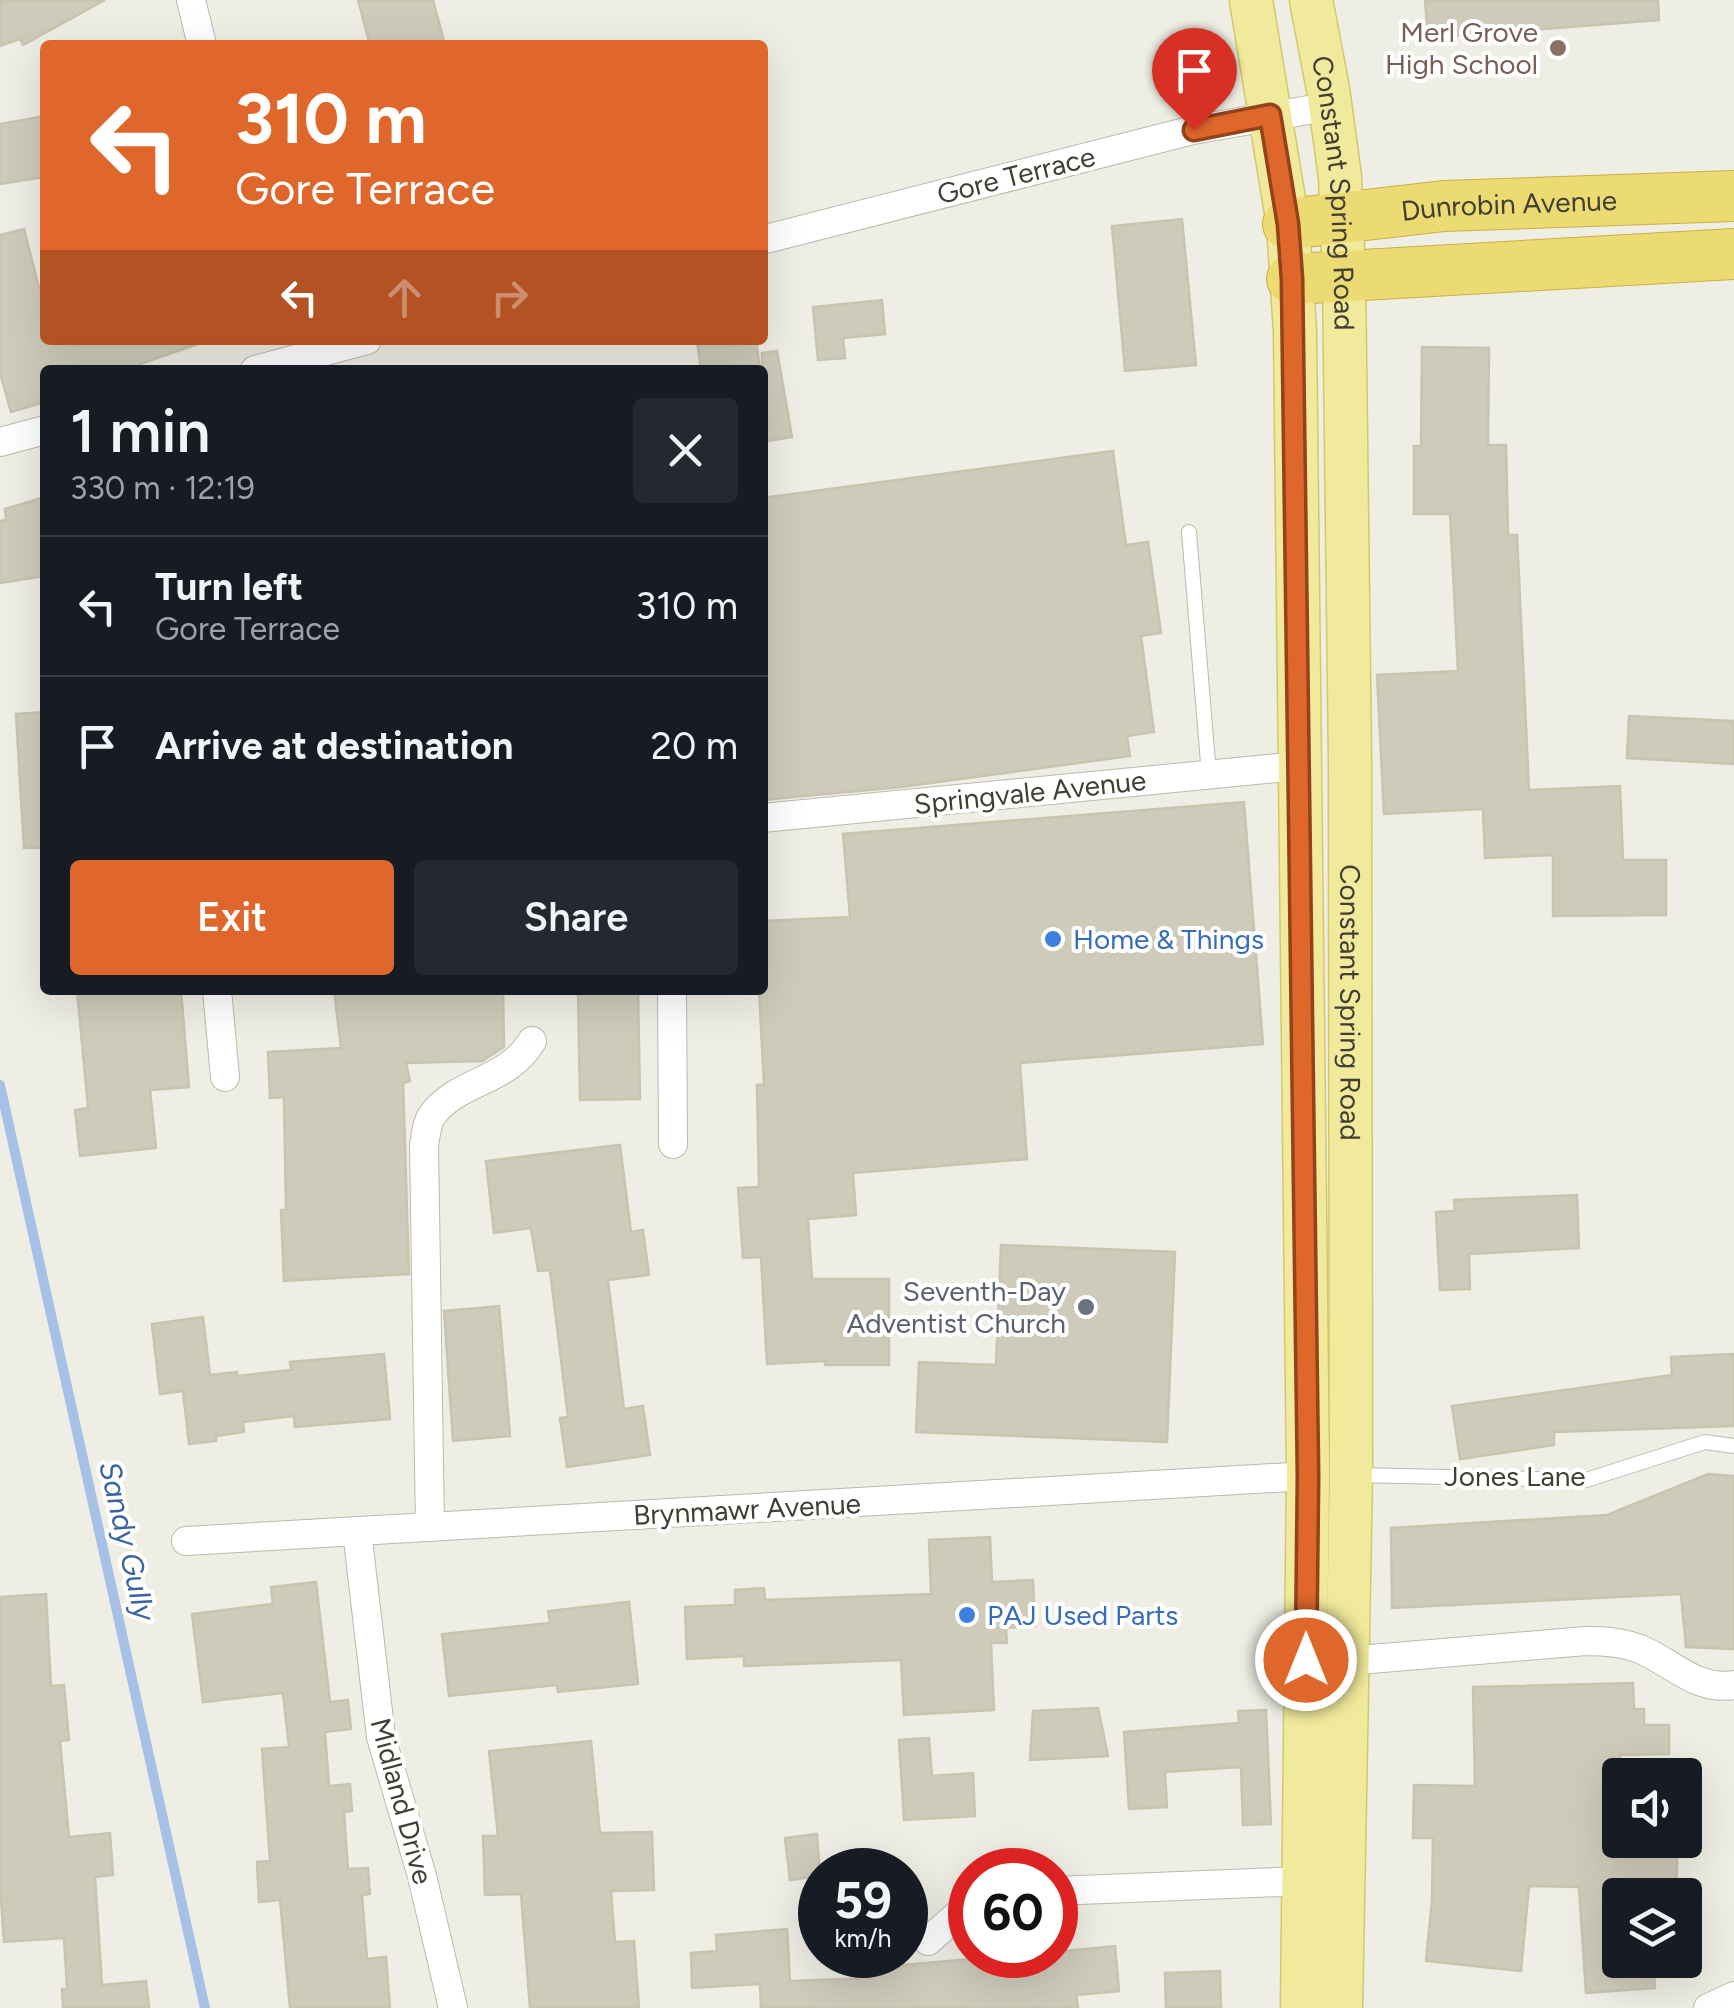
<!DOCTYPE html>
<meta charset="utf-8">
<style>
:root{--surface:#171b24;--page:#242831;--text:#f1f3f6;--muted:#9ea1a6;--line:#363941;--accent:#e0672b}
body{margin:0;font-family:Figtree,sans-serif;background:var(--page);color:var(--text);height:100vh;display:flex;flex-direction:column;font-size:38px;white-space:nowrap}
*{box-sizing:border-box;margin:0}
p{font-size:32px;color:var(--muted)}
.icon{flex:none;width:55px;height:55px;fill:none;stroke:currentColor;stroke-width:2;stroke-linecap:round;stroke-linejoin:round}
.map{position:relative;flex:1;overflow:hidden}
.drawer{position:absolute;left:40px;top:365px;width:728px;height:630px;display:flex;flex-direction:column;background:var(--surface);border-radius:10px;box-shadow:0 10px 40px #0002}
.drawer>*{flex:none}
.banner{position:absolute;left:40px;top:40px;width:728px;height:305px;border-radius:10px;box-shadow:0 10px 40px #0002;background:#e0672b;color:#fff;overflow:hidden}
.controls{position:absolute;left:1602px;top:1758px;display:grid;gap:20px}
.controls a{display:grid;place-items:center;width:100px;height:100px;border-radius:10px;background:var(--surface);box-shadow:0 10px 40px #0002;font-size:50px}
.speed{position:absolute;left:798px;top:1848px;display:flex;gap:20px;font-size:50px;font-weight:700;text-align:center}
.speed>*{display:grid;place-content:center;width:130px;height:130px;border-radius:50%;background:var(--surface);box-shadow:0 10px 40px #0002;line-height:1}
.speed small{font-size:25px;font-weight:400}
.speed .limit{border:15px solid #d22;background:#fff;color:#111}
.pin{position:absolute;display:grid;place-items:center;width:85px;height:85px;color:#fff;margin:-102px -42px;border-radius:50% 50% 50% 0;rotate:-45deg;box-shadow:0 0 10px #0007}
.pin .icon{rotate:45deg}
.me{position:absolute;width:110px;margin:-55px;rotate:0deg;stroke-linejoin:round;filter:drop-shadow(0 0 8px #0008)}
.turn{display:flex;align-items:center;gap:35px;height:210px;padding:0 30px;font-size:45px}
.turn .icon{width:130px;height:130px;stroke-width:2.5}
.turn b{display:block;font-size:70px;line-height:85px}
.lanes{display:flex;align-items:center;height:95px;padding:0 30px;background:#0003;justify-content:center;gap:50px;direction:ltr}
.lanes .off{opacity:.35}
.round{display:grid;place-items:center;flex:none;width:105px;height:105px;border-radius:10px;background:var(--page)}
.overview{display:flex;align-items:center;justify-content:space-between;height:170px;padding:0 30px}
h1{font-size:60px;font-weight:600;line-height:75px}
.button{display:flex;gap:20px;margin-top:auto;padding:20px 30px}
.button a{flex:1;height:115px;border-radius:10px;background:var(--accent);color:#fff;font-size:40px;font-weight:600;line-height:115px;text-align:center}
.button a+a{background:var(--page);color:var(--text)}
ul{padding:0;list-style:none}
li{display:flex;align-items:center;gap:30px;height:140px;padding:0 30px;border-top:2px solid var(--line)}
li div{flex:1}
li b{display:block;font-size:38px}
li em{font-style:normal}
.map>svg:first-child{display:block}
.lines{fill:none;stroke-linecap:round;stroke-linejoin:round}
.stream{stroke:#a6c0e6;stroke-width:10}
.building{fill:#cfcbbb;stroke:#c9c4af;stroke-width:2.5}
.lane-casing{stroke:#bcbaab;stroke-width:16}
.street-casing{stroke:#bcbaab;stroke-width:30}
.primary-casing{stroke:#d4c86d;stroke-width:45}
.highway-casing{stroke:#c9b044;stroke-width:52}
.lane{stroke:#fff;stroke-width:14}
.street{stroke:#fff;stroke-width:28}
.primary{stroke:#f1e99b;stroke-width:42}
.highway{stroke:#ecda72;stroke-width:50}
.route-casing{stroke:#92431c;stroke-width:25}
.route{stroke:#e0672b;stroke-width:18}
.education-dot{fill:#8d6e63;stroke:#fff;stroke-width:4}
.shop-dot{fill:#3f7fe0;stroke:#fff;stroke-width:4}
.worship-dot{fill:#6b7280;stroke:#fff;stroke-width:4}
.labels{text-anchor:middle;stroke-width:8;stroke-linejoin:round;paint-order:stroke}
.education-label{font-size:28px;fill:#785e54;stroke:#fff;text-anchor:end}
.street-label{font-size:28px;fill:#413e34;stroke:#fff}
.shop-label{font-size:28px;fill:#366cbe;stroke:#fff;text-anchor:start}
.worship-label{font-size:28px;fill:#5b616d;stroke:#fff;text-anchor:end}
.water-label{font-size:30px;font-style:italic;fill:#3b639f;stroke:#fff}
</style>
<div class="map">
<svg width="1734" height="2008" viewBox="0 0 1734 2008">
<rect width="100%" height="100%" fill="#efeee4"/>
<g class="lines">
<path class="stream" d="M0,1085L205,2008"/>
</g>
<g class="building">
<path d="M0,0H105L23,45L20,39L0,46Z"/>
<path d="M358,0H433L445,45H370Z"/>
<path d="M1425,0H1658L1659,20L1428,38Z"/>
<path d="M45,116V177L0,184V124Z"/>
<path d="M1182,219L1196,365L1125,371L1112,226Z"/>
<path d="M24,229L45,311V340H197L198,344L123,370H45V402L11,412L0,373V235Z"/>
<path d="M882,300L885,334L843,338L845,358L818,360L813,307Z"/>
<path d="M697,340H756L760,370H701Z"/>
<path d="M1422,347L1489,348L1488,445H1506L1508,535H1517L1529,790L1620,786L1623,860H1666V915L1553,916V855L1485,858L1483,809L1384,814L1377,675L1458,671L1450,514H1414V446H1421Z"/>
<path d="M777,351L792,437L762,442V353Z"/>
<path d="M1113,451L1126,545L1148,542L1161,633L1141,636L1154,732L1127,736L1130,756L901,787L762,800V498Z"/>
<path d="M45,497V576L0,583V521L6,520L5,509Z"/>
<path d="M45,712V848H24L16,714Z"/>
<path d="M1629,716L1734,721V764L1627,758Z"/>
<path d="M1244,802L1263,1044L1020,1063L1027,1159L853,1173L856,1215L808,1219L812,1279H889V1365H825V1361L767,1364L761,1257L743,1258L738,1188L759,1187L757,1085H764L759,990H762V921L850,917L843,834Z"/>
<path d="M77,990H181L189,1087L150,1090L156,1148L80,1156L75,1110L88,1108Z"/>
<path d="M334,990H503L504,1047L482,1061L406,1063L410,1081L403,1083L409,1274L284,1281L281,1210H286L284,1097L270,1098L268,1052L341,1048Z"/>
<path d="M578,990H638L640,1099L580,1100Z"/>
<path d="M620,1145L631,1232L643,1230L649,1275L608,1280L624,1409L643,1406L650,1455L567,1467L560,1418L568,1417L550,1270L538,1271L531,1228L494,1233L486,1161Z"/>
<path d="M1577,1195L1579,1248L1469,1254L1470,1289L1440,1290L1436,1212L1455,1211L1454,1200Z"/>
<path d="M1001,1245L1175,1252L1167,1442L916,1432L919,1362L996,1365Z"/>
<path d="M499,1306L510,1436L453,1441L444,1311Z"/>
<path d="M203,1317L210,1375L237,1372V1376L291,1370L290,1362L384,1354L390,1419L295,1427L294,1416L243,1422L244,1432L216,1436V1441L189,1444L183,1391L160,1394L152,1324Z"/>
<path d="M1734,1354V1426L1554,1432V1445L1460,1459L1452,1406L1672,1375L1671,1357Z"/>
<path d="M1708,1474L1734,1476V1649L1686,1647L1681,1594L1392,1608L1391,1528L1607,1515Z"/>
<path d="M990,1537L992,1582L1033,1580L1035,1626L1006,1628L1007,1643H991L994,1710L904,1715L901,1660L744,1666V1656L687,1659L685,1607L735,1605V1590L764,1588L765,1600L931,1594L929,1540Z"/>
<path d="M316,1582L330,1702L348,1700L351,1729L325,1732L329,1786L350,1784L352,1811L344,1812L348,1869L368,1868L370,1894L362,1895L367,1959L386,1957L390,2008H290L280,1900L259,1902L257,1862L270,1861L262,1749L289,1747L283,1693L203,1702L192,1614L273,1604L271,1587Z"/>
<path d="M46,1594L51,1686L64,1685L69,1740L60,1741L69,1837L110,1833L113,1875L95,1877L102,1985L146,1981L149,2008H63L62,1989H67L64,1938L4,1942L0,1884V1597Z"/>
<path d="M629,1602L638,1684L558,1692L557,1685L449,1696L442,1634L550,1623L548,1611Z"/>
<path d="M1633,1683L1634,1709H1644V1725H1669V1754L1620,1755V1840H1678L1676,1889L1620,1888V1960H1653L1655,1988L1586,1993L1579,1887L1529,1886L1521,1971L1426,1961L1432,1900L1433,1838H1413L1414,1785L1475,1786L1473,1687Z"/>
<path d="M1098,1708L1108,1756L1030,1760L1033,1711Z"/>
<path d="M1266,1710L1271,1824L1243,1825L1241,1767L1165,1772L1167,1807L1129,1809L1124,1732L1239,1723L1238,1711Z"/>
<path d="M929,1738L932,1776L973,1773L975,1816L904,1820L899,1740Z"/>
<path d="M591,1741L600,1833L652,1832L654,1890L611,1891L615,1942L634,1941L639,2008H530L521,1894L485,1895L483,1836H498L489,1751Z"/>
<path d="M817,1834L820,1876L790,1880L785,1838Z"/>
<path d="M787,1929L790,1981L870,1978L869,1968L1017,1955H1055V1952L1115,1946L1119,1991L1076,1995L1078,2008H761L760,1984L692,1988L691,1953L717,1951L716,1935Z"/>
<path d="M1220,1971L1221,2008H1166L1165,1973Z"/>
</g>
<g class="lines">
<g class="lane-casing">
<g id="lane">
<path d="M1189,532L1209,775"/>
<path d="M1356,1475L1586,1480L1705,1442L1734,1446"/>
</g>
</g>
<g class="street-casing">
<g id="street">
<path d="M191,0L202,45"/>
<path d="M762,240L1193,130L1331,106"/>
<path d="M255,370L367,340"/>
<path d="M0,442L45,430"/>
<path d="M762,818L1298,766"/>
<path d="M217,990L225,1077"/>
<path d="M672,990L673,1144"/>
<path d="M430,1527L424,1145C426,1135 427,1121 433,1114C459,1080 508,1082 532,1041"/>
<path d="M357,1531L381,1737L422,1876L453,2008"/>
<path d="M186,1541L1308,1476"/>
<path d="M1347,1661L1586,1641C1605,1641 1622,1642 1640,1649C1673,1663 1696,1691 1734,1685"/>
<path d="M1055,1891L1304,1881"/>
<path d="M928,1941L970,1904"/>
<path d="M1708,2008L1734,1996"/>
</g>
</g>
<g class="primary-casing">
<g id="primary">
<path d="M1251,0L1288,224L1295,332L1308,1476L1302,2008"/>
<path id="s1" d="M1311,0L1328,89L1340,177L1344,276L1350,761L1351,1475L1341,2008"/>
</g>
</g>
<g class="highway-casing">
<g id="highway">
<path id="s2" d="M1288,224L1444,206L1734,196"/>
<path d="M1292,279L1734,254"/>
</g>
</g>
<use href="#lane" class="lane"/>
<use href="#street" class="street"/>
<use href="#primary" class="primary"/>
<use href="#highway" class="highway"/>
</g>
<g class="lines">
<g class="route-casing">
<path id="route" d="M1194,130L1270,115L1288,224L1292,279L1308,1476L1306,1660"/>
</g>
<use href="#route" class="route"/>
</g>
<circle class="education-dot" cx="1558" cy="48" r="10"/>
<g class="shop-dot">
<circle cx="1053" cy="939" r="10"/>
<circle cx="967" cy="1615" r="10"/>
</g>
<circle class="worship-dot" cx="1086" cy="1307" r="10"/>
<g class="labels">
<g class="education-label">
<text x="1538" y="42">Merl Grove<tspan x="1538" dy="32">High School</tspan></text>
</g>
<g class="street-label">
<text transform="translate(1016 175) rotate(-14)" y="10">Gore Terrace</text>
<text dy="10" stroke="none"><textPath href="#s1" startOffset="195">Constant Spring Road</textPath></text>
<text dy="10" stroke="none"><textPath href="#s2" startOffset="222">Dunrobin Avenue</textPath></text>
<text transform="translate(1030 792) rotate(-6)" y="10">Springvale Avenue</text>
<text dy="10" stroke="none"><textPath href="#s1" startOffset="1005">Constant Spring Road</textPath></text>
<text x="1515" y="1486">Jones Lane</text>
<text transform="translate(747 1509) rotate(-3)" y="10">Brynmawr Avenue</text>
<text transform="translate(402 1801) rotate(75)" y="10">Midland Drive</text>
</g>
<g class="shop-label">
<text x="1073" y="949">Home &amp; Things</text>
<text x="987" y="1625">PAJ Used Parts</text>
</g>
<g class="worship-label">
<text x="1066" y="1301">Seventh-Day<tspan x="1066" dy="32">Adventist Church</tspan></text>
</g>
<g class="water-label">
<text transform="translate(127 1541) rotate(77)" y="10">Sandy Gully</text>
</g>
</g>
</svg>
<div class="controls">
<a><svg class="icon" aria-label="sound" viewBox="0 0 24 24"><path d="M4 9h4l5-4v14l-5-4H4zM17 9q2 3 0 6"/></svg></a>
<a><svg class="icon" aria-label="layers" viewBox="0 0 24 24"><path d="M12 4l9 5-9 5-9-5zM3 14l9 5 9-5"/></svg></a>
</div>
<div class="speed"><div>59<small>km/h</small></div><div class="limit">60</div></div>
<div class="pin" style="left:1194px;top:130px;background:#d93025"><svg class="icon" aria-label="arrive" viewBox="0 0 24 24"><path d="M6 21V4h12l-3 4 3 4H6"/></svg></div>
<svg class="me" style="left:1306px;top:1660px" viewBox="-20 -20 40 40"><circle r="17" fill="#e0672b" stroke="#fff" stroke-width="3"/><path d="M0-11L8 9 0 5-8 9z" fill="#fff"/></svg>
<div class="banner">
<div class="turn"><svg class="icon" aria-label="left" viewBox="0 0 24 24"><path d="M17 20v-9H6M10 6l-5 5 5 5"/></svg><div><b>310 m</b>Gore Terrace</div></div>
<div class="lanes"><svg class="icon" aria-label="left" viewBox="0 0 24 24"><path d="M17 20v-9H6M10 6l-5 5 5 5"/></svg><svg class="icon off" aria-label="ahead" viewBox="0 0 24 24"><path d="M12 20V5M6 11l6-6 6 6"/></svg><svg class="icon off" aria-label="right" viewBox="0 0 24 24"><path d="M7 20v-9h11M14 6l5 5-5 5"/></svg></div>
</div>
<section class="drawer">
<div class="overview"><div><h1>1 min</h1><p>330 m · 12:19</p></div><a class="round"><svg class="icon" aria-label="close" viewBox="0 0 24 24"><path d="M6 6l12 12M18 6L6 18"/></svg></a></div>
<ul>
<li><svg class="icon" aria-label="left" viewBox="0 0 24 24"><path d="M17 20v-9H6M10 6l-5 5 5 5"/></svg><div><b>Turn left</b><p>Gore Terrace</p></div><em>310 m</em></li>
<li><svg class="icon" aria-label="arrive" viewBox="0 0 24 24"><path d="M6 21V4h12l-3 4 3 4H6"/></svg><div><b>Arrive at destination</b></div><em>20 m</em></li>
</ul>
<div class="button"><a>Exit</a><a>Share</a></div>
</section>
</div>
